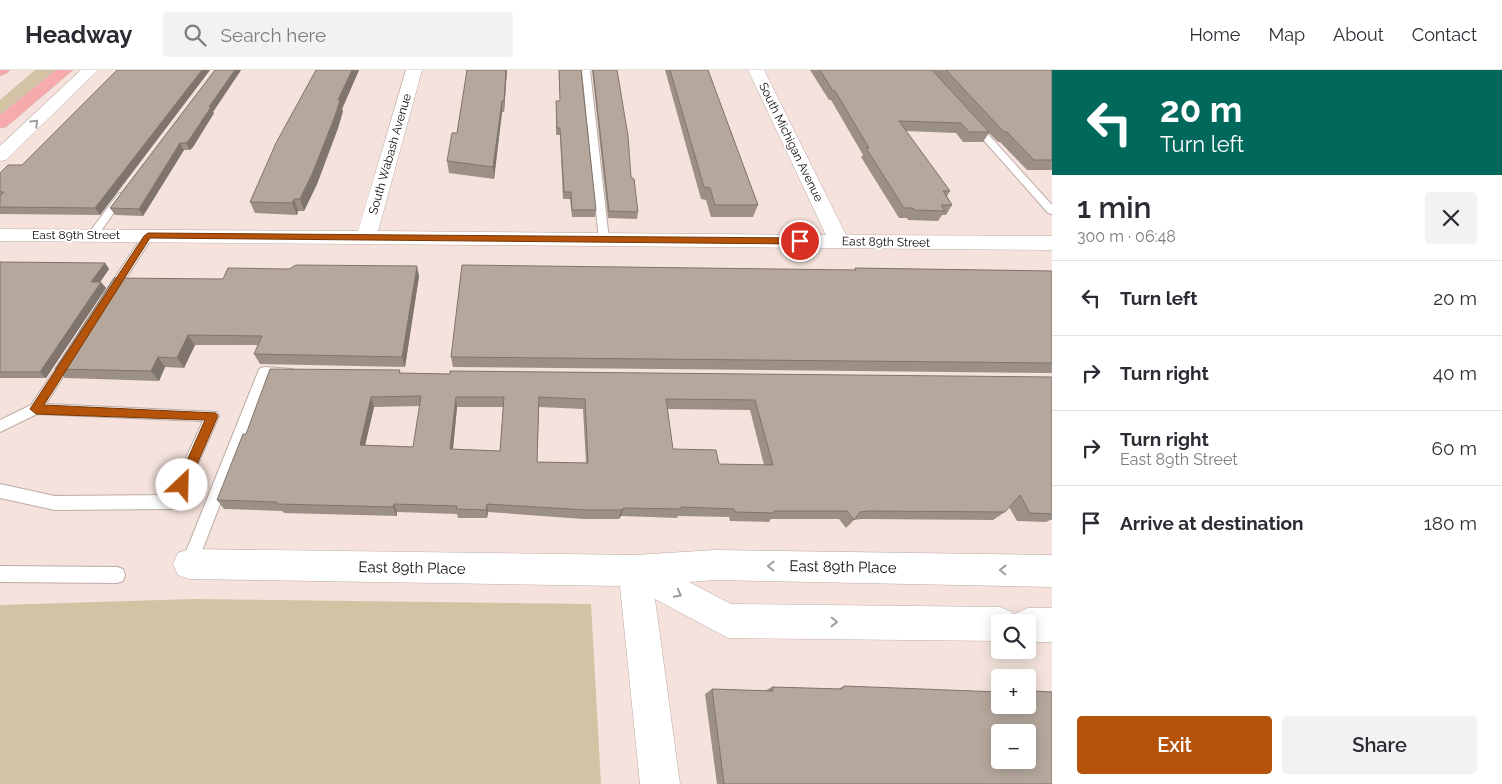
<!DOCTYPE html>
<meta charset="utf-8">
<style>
:root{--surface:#fff;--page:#f2f2f3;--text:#2b2b33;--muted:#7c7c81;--line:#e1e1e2;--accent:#b45309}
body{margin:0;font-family:Raleway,sans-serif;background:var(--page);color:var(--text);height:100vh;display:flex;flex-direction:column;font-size:19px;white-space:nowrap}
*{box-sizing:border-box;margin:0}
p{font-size:16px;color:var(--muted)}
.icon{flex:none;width:28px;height:28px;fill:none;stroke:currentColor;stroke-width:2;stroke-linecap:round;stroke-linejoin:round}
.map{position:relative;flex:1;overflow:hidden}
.side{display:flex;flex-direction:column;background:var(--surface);width:450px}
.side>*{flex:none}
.banner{background:#00695c;color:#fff;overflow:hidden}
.buttons{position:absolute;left:991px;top:544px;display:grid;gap:10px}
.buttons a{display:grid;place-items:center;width:45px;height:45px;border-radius:5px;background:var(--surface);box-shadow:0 2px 12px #0003;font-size:25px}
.pin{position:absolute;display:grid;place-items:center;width:42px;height:42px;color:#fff;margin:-21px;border:2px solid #fff;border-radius:50%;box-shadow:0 1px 5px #0007}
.me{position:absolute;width:55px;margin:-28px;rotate:24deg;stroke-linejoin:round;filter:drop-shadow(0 0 4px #0008)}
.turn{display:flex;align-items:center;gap:18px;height:105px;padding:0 25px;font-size:22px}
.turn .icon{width:65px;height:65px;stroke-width:2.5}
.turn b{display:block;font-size:35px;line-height:42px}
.round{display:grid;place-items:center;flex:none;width:52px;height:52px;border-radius:5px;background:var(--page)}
.summary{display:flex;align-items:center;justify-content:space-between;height:85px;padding:0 25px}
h1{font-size:30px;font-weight:600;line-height:38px}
.action{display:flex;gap:10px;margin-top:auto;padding:10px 25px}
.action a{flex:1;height:58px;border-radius:5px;background:var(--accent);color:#fff;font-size:20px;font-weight:600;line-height:58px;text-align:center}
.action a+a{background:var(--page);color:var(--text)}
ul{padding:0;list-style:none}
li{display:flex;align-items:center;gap:15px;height:75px;padding:0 25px;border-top:1px solid var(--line)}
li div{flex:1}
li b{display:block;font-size:19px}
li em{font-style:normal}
header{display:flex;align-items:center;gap:30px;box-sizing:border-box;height:70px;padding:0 25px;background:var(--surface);border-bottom:1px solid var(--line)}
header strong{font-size:24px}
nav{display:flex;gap:28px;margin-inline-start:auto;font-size:18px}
.search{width:350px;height:45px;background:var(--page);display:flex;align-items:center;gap:12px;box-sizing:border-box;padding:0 18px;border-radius:5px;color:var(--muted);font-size:19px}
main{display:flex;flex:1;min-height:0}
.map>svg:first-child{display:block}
.green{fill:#d3c2a4}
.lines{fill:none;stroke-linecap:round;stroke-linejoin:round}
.service-casing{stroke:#bcaaa4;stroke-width:2}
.minor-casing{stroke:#bcaaa4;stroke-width:1}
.secondary-casing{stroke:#bcaaa4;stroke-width:1}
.motorway-casing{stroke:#cbc9c9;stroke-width:1}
.service{fill:#fff;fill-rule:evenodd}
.minor{fill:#fff;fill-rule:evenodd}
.secondary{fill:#fff;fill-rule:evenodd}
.motorway{fill:#f7aaab;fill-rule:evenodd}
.wall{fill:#9c9086;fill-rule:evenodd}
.shaded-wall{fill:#7f756d}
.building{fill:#b5a79c;stroke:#7f756d;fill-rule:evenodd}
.oneway{stroke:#a09d9d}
.route{fill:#b45309;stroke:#753606}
.labels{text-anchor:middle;stroke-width:4;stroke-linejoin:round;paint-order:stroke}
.far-street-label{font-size:12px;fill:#110b09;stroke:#fff}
.street-label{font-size:15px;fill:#110b09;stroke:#fff}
</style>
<header>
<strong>Headway</strong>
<div class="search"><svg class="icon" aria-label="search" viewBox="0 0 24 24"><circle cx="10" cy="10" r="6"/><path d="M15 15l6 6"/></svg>Search here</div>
<nav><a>Home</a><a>Map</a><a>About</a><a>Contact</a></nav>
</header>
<main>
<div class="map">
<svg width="1052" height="714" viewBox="0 0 1052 714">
<rect width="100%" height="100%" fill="#f5e2dc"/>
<g class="green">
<path d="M35,0H58L0,46V30Z"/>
<path d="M194,529L591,534L601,714H0V535Z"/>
</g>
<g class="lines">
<g class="service-casing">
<g id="service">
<path d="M582,0H590L609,170L604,173L599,170Z"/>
<path d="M971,52H977L1052,135V144L1048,143L971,56Z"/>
<path d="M121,123L126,126L96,168H88L87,166L88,164L118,124Z"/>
<path d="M148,163L153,166L114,227H106L104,224L144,164Z"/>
<path d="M69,283L73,285L75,288L46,334L217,342L219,346L179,437L174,439L55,440L0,428V414L55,426L169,425L203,351L37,344L0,362V350L31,335L65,285Z"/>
<path d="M264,297L292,299L293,302L292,305L269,307L197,494L195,499L189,502L183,499L181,494L258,302L259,299Z"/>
<path d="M0,496L117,497L123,499L125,505L123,511L117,513L0,512Z"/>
</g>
</g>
<g class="minor-casing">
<g id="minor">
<path d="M406,0H422L378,161L826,165L748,0H764L846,165L1052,166V180L0,171V159L358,161Z"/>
<path d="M189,479L635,485L715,480L1052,485V517L715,510L689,512L731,534L1000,537L1012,542L1014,547L1016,543L1028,538H1052V572H1028V552H1000V571L728,568L655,529L680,714H640L620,516L189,509L178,505L173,494L178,483Z"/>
</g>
</g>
<g class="secondary-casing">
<path id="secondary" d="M81,0H98L6,90L0,91V76Z"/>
</g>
<g class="motorway-casing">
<g id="motorway">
<path d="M0,0H10L7,3L0,6Z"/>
<path d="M56,0H73L6,57L0,58V45Z"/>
</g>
</g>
<use href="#service" class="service"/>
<use href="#minor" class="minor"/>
<use href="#secondary" class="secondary"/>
<use href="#motorway" class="motorway"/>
</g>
<g class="wall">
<path d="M117,0H210L100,145L0,144V103L22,95Z"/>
<path d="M215,0H241L213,42L214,43L193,77L190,80H184L143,146L115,145L110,138Z"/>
<path d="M316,0H359L342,39L343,41L338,58L317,114L304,141H298L297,145L255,143L250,132Z"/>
<path d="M466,0H507L504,42H502L494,109L449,103L447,91L457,63L467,3Z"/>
<path d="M559,0H581L596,140L595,147H572L570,129H563L560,65H556V31H560Z"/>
<path d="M592,0H617L631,107L638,142L637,149L608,148Z"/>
<path d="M665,0H708L758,135L753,147H711L706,130L701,129Z"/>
<path d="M810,0H1052V100H1027L1000,72H998L989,63L983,72H963L956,63L906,61L950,121L947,126L952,135L946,145H942L938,151L908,150L907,148H899L861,87L863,85L831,30H829Z"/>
<path d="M0,192L105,193L109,199L100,212L106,218L46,308H0Z"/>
<path d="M855,198L1052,201V303L453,297L451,287L854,200Z"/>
<path d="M419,206L405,297L260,294L254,284L258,275H195L184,298L165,297L159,311L65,308L55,299L223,209Z"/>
<path d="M400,300V303L450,304L1052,307V450H1050L1046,452L1017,451L1009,437L1005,442L993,450L862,449L854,450L846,458L839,449H771L769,452L730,451L729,447L678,446L677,448L621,446L619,449H583L488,442L487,448H458L457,444L397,442V446L284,443L282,441L224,439L217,430L246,364ZM420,336L413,377L365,375L374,337ZM457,337H503L500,381L453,379ZM539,337L583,339L586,393L537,392ZM667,339L750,340L764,395L719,394L673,379Z"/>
<path d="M844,616L1028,635V623L1033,621L1052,714H717L705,624L712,619L765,621L772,617L838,619Z"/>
</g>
<g class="shaded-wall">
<path d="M202,0H210L100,145L95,138Z"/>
<path d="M235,0H241L213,42L214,43L193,77L190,80L186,73L209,37Z"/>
<path d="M352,0H359L342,39L343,41L338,58L317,114L304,141L300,129L338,30Z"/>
<path d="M506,0H507L504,42V31Z"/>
<path d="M502,31V42L494,109L493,97Z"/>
<path d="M180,73L184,80L143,146L139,139Z"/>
<path d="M294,129L298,141L297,145L292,133Z"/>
<path d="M105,193L109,199L96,218L91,212Z"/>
<path d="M417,196L419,206L405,297L402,287Z"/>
<path d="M101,212L106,218L46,308L40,302Z"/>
<path d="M188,265L195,275L184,298L177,288Z"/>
<path d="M158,287L165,297L159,311L151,301Z"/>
<path d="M371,327L374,337L363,384L360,375Z"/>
<path d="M456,327L457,337L452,388L450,379Z"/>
<path d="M394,434L397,442V446L393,437Z"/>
<path d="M487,434L488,442L487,448L486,440Z"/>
<path d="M624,438L621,446L619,449L621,440Z"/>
</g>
<g class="building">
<path d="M117,0H202L95,138L0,137V126L4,122H0V103L8,95H22Z"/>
<path d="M215,0H235L209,37H211L189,70L186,73H180L139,139L110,138Z"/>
<path d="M316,0H352L338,30H340L335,46L313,102L300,129H294L292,133L250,132L276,73Z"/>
<path d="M467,0H506L504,31H502L493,97L447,91L452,63H457Z"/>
<path d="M559,0H581L596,140H572L571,122H564L560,58H557L556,31H560Z"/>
<path d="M593,0H617L628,66L631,107L634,109L638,142L609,141Z"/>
<path d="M670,0H708L758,135H715L710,118L704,117Z"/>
<path d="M820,0H932L989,62H969L961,53L899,51L950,121H943L952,135H941L945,141L914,140L913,138H904L866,78H869L835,21H833Z"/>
<path d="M946,0H1052V90H1034L1007,62H1004Z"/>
<path d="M0,192L105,193L91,212H101L40,302H0Z"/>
<path d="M296,195L417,196L402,287L254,284L262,266L188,265L177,288L158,287L151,301L55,299L114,208L223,209L228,198L289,199Z"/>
<path d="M462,195L856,200L855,198L1052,201V293L451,287Z"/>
<path d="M270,299L400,300L399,303L450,304V301L1052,307V444L1030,443L1020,425L1005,442L870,441L860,442L854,450L847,441H774L775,443L735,442L734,439L681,437V439L624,438L621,440H585L487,434L486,440L456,439L457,436L394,434L393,437L278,434L276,432L217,430L243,364H246ZM421,326L413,377L360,375L371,327ZM456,327H504L500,381L450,379ZM539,327L585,329L588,393L537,392ZM666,329L755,330L773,395L719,394L716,380L673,379Z"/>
<path d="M844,616L1000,622V635H1028V623H1032L1033,621L1052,622V714H724L712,619L773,621L772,617L842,619ZM1000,662H1028V690H1000Z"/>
</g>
<defs><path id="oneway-chevron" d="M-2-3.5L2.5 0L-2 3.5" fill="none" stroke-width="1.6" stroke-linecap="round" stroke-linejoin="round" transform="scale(1.25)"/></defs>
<g class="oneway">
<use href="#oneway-chevron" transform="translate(35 53) rotate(-44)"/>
<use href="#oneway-chevron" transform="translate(771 496) rotate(-179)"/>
<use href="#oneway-chevron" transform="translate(1003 500) rotate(-179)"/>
<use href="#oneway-chevron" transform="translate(678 524) rotate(28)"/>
<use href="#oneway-chevron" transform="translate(834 552) rotate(1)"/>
</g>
<path class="route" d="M148,163L800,168L804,171L800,174L150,168L44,335L216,343L218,346L188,415L186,419L182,420L177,419L176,415L205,350L36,344L30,339L144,166Z"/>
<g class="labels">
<g class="far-street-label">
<text transform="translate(791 72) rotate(64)" y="4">South Michigan Avenue</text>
<text transform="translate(390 84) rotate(-74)" y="4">South Wabash Avenue</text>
<text x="76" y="169">East 89th Street</text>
<text transform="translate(886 172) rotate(1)" y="4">East 89th Street</text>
</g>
<g class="street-label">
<text transform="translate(843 497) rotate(1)" y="5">East 89th Place</text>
<text transform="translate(412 498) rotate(1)" y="5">East 89th Place</text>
</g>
</g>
</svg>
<div class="buttons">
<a><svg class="icon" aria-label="search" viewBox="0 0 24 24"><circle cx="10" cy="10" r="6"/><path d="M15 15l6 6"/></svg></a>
<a>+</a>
<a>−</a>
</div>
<div class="pin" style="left:800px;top:171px;background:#d93025"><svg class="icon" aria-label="arrive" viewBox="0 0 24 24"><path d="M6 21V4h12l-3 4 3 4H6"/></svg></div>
<svg class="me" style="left:182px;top:415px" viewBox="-20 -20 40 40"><circle r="19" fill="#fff"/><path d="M0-13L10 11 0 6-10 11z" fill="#b45309"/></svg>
</div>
<section class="side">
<div class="banner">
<div class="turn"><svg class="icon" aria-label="left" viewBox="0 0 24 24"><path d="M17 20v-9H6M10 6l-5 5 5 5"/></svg><div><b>20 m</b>Turn left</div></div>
</div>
<div class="summary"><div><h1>1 min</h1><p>300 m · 06:48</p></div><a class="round"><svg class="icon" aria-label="close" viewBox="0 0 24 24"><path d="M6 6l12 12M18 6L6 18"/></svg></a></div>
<ul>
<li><svg class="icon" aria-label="left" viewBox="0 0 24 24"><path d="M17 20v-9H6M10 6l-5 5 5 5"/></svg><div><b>Turn left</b></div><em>20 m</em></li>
<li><svg class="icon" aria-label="right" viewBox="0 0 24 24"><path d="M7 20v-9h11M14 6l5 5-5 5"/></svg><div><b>Turn right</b></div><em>40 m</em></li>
<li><svg class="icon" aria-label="right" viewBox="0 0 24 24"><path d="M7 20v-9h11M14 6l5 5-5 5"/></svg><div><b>Turn right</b><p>East 89th Street</p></div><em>60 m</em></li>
<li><svg class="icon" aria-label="arrive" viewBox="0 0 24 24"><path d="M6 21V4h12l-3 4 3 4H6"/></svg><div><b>Arrive at destination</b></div><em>180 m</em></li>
</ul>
<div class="action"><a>Exit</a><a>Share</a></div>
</section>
</main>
